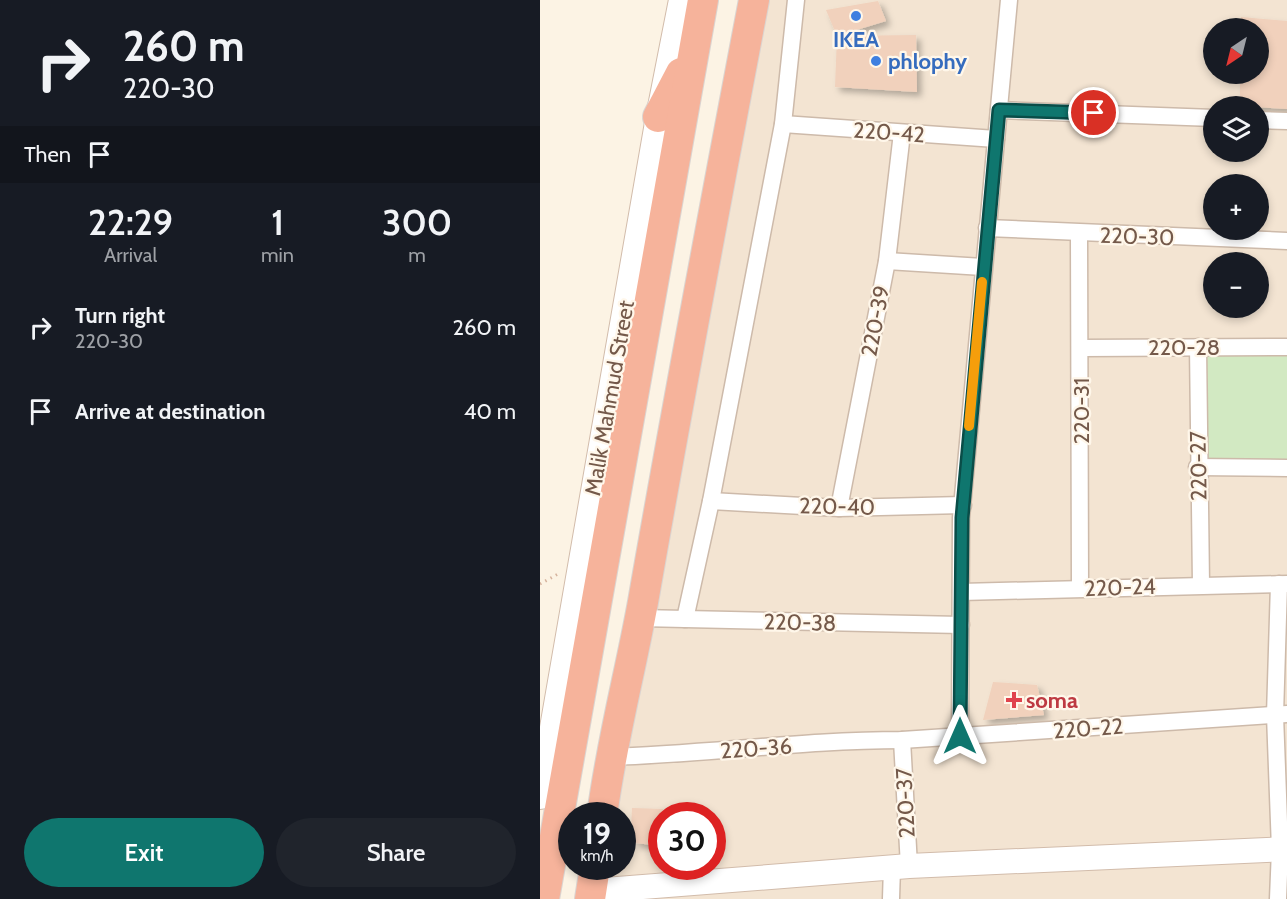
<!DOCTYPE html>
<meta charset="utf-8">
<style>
:root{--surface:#171b24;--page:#20242c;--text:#f1f3f6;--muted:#9ea1a6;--accent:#0f766e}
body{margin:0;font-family:Cabin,sans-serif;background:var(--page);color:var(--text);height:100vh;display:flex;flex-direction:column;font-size:22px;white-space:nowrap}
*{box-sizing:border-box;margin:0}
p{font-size:20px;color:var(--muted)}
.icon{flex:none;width:33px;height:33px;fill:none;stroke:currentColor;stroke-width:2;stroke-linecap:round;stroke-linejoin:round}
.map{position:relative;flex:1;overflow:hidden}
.side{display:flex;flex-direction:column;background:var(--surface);width:540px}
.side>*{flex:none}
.top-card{background:#171b24;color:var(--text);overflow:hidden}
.needle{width:39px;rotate:215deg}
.controls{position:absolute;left:663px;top:18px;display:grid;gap:12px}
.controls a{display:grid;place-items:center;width:66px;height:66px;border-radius:50%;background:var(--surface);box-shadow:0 3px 9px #0003;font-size:30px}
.speed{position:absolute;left:18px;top:802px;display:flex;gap:12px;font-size:30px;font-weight:700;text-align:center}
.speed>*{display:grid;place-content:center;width:78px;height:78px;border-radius:50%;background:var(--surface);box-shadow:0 3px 9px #0003;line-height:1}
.speed small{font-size:15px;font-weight:400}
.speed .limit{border:9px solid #d22;background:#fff;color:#111}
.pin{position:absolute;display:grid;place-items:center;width:51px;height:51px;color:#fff;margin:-26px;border:3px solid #fff;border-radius:50%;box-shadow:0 2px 6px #0007}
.me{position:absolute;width:66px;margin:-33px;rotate:0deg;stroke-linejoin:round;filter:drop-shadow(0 0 4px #0008)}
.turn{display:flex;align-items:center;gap:21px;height:126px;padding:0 24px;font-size:27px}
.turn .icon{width:78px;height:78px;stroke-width:2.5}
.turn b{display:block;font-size:42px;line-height:51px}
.then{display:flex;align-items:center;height:57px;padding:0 24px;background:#0003;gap:12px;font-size:22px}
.eta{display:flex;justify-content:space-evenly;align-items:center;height:102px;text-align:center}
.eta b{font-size:36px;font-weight:600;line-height:42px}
.button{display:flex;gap:12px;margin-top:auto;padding:12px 24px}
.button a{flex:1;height:69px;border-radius:36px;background:var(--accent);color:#fff;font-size:24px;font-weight:600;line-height:69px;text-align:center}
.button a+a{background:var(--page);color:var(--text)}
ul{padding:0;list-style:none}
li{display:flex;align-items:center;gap:18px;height:84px;padding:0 24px}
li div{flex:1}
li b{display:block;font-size:22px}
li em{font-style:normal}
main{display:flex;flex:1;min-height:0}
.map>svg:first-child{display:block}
.residential{fill:#f3e4d2;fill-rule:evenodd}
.green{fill:#d2e9c2}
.building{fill:#f1d1bc;filter:url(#shadow)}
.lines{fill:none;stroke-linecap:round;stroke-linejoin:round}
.street-casing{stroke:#cdbaaa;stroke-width:19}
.secondary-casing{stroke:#d2bcab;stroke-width:26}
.highway-casing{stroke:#dbd4d0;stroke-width:32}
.path{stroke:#d6b49f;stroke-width:3;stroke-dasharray:1.5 4.5;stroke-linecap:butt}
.street{stroke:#fff;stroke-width:16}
.secondary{stroke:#fff;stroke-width:24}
.highway{stroke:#f6b39b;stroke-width:30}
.route-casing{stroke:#0a4d48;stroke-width:15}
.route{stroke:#0f766e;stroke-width:10}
.slow{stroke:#f59e0b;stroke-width:10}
.shop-dot{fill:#3f7fe0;stroke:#fff7ea;stroke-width:2}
.health-dot{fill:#e0444e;stroke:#fff7ea;stroke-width:2}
.labels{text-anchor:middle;stroke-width:4.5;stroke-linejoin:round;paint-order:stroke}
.shop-label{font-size:22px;font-weight:bold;fill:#366cbe;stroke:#fff7ea}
.street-label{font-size:22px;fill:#74594a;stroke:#fff7ea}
.health-label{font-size:22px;font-weight:bold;fill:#be3a42;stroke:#fff7ea;text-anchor:start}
</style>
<main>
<section class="side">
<div class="top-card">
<div class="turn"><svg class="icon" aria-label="right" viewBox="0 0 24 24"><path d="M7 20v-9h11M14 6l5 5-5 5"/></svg><div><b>260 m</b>220-30</div></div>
<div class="then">Then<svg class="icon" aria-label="arrive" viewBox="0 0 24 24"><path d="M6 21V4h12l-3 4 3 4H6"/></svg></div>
</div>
<div class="eta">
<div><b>22:29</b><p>Arrival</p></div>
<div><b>1</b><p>min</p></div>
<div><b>300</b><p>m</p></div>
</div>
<ul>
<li><svg class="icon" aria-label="right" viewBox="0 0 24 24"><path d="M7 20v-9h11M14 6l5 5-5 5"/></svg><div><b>Turn right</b><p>220-30</p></div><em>260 m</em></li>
<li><svg class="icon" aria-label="arrive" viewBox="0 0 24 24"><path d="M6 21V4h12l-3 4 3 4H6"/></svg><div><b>Arrive at destination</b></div><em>40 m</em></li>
</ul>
<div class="button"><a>Exit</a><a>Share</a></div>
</section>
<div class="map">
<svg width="747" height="899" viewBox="0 0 747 899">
<defs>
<filter id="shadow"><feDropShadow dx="4.5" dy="4.5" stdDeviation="3" flood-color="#0004"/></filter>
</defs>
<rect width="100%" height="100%" fill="#fcf3e4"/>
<path class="residential" d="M215,0H747V899H53L56,867H82V816H64ZM674,28H718V74H674ZM674,106H718V152H674ZM674,184H718V230H674ZM674,262H718V308H674ZM122,816H172V867H122Z"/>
<path class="green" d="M658,347H747V468L657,467Z"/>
<g class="building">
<path d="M338,1L346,21L297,36L286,10Z"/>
<path d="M701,17L747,21V109L700,106V74H718V28H701Z"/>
<path d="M376,35L377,92L295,87L297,36Z"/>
<path d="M453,682L497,685L504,715L443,720Z"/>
<path d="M92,808L123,809L122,846L95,843L91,829Z"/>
</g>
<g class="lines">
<g class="street-casing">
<g id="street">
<path d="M459,110L674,118"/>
<path d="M718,120L747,121"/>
<path d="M243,124L456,139"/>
<path d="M447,228L747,241"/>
<path d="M539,234L540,588"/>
<path d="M347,261L443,267"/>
<path d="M658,347L661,585"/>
<path d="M542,348L747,347"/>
<path d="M657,467L747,468"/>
<path d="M171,501L299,508L423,505"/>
<path d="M299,508L347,261L362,133"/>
<path d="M421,592L747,584"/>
<path d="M100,618L421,625"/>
<path d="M145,619L171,501L243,124L256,0"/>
<path d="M420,736L421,518L469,0"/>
<path d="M362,740L369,866"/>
<path d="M69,757C167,754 265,740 362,740L747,714"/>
<path d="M351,899L352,867"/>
<path d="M738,899L740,849L735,715L739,584"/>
</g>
</g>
<g class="secondary-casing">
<g id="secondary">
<path d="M0,797L118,117L141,0"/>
<path d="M52,891L369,866L747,849"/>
</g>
</g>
<g class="highway-casing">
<g id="highway">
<path d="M118,117L141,73"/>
<path d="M62,816C71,744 90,674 103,602C138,401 176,200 214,0"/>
<path d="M4,899L163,0"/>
<path d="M50,899L55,867"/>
</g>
</g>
<path class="path" d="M0,584L18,574"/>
<use href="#street" class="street"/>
<use href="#secondary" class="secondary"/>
<use href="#highway" class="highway"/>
</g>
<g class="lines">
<g class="route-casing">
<path id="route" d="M420,736L422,518L459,110L554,113"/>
</g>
<use href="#route" class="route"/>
<path class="slow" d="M429,426L442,282"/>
</g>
<g class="shop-dot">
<circle cx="316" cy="16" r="6"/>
<circle cx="336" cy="61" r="6"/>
</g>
<path class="health-dot" d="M471 691h6v6h6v6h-6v6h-6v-6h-6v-6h6z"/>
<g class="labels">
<g class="shop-label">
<text x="316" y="47">IKEA</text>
<text x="348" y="69" text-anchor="start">phlophy</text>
</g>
<g class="street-label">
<text transform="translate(349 132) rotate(4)" y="8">220-42</text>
<text transform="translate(597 236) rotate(2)" y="8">220-30</text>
<text transform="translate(335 321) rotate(-79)" y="8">220-39</text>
<text x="644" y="355">220-28</text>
<text transform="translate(69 398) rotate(-80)" y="8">Malik Mahmud Street</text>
<text transform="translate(541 411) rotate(-90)" y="8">220-31</text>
<text transform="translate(658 466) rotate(-91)" y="8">220-27</text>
<text transform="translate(297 506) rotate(1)" y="8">220-40</text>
<text transform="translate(580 587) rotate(-2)" y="8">220-24</text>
<text transform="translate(260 622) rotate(1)" y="8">220-38</text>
<text transform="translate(548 728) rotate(-4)" y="8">220-22</text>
<text transform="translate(216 748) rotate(-4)" y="8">220-36</text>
<text transform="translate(365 803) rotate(-93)" y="8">220-37</text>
</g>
<g class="health-label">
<text x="486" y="708">soma</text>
</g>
</g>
</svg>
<div class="controls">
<a><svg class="needle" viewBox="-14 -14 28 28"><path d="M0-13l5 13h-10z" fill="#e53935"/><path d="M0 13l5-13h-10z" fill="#9ea1a6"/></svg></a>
<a><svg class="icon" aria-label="layers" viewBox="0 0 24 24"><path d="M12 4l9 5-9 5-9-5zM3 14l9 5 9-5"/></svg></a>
<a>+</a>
<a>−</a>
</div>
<div class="speed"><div>19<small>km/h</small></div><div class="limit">30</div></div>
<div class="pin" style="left:554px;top:113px;background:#d93025"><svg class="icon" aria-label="arrive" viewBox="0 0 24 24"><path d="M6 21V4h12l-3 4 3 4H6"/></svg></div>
<svg class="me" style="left:420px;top:736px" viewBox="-20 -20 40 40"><path d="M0-17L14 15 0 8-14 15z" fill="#0f766e" stroke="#fff" stroke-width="4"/></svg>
</div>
</main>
